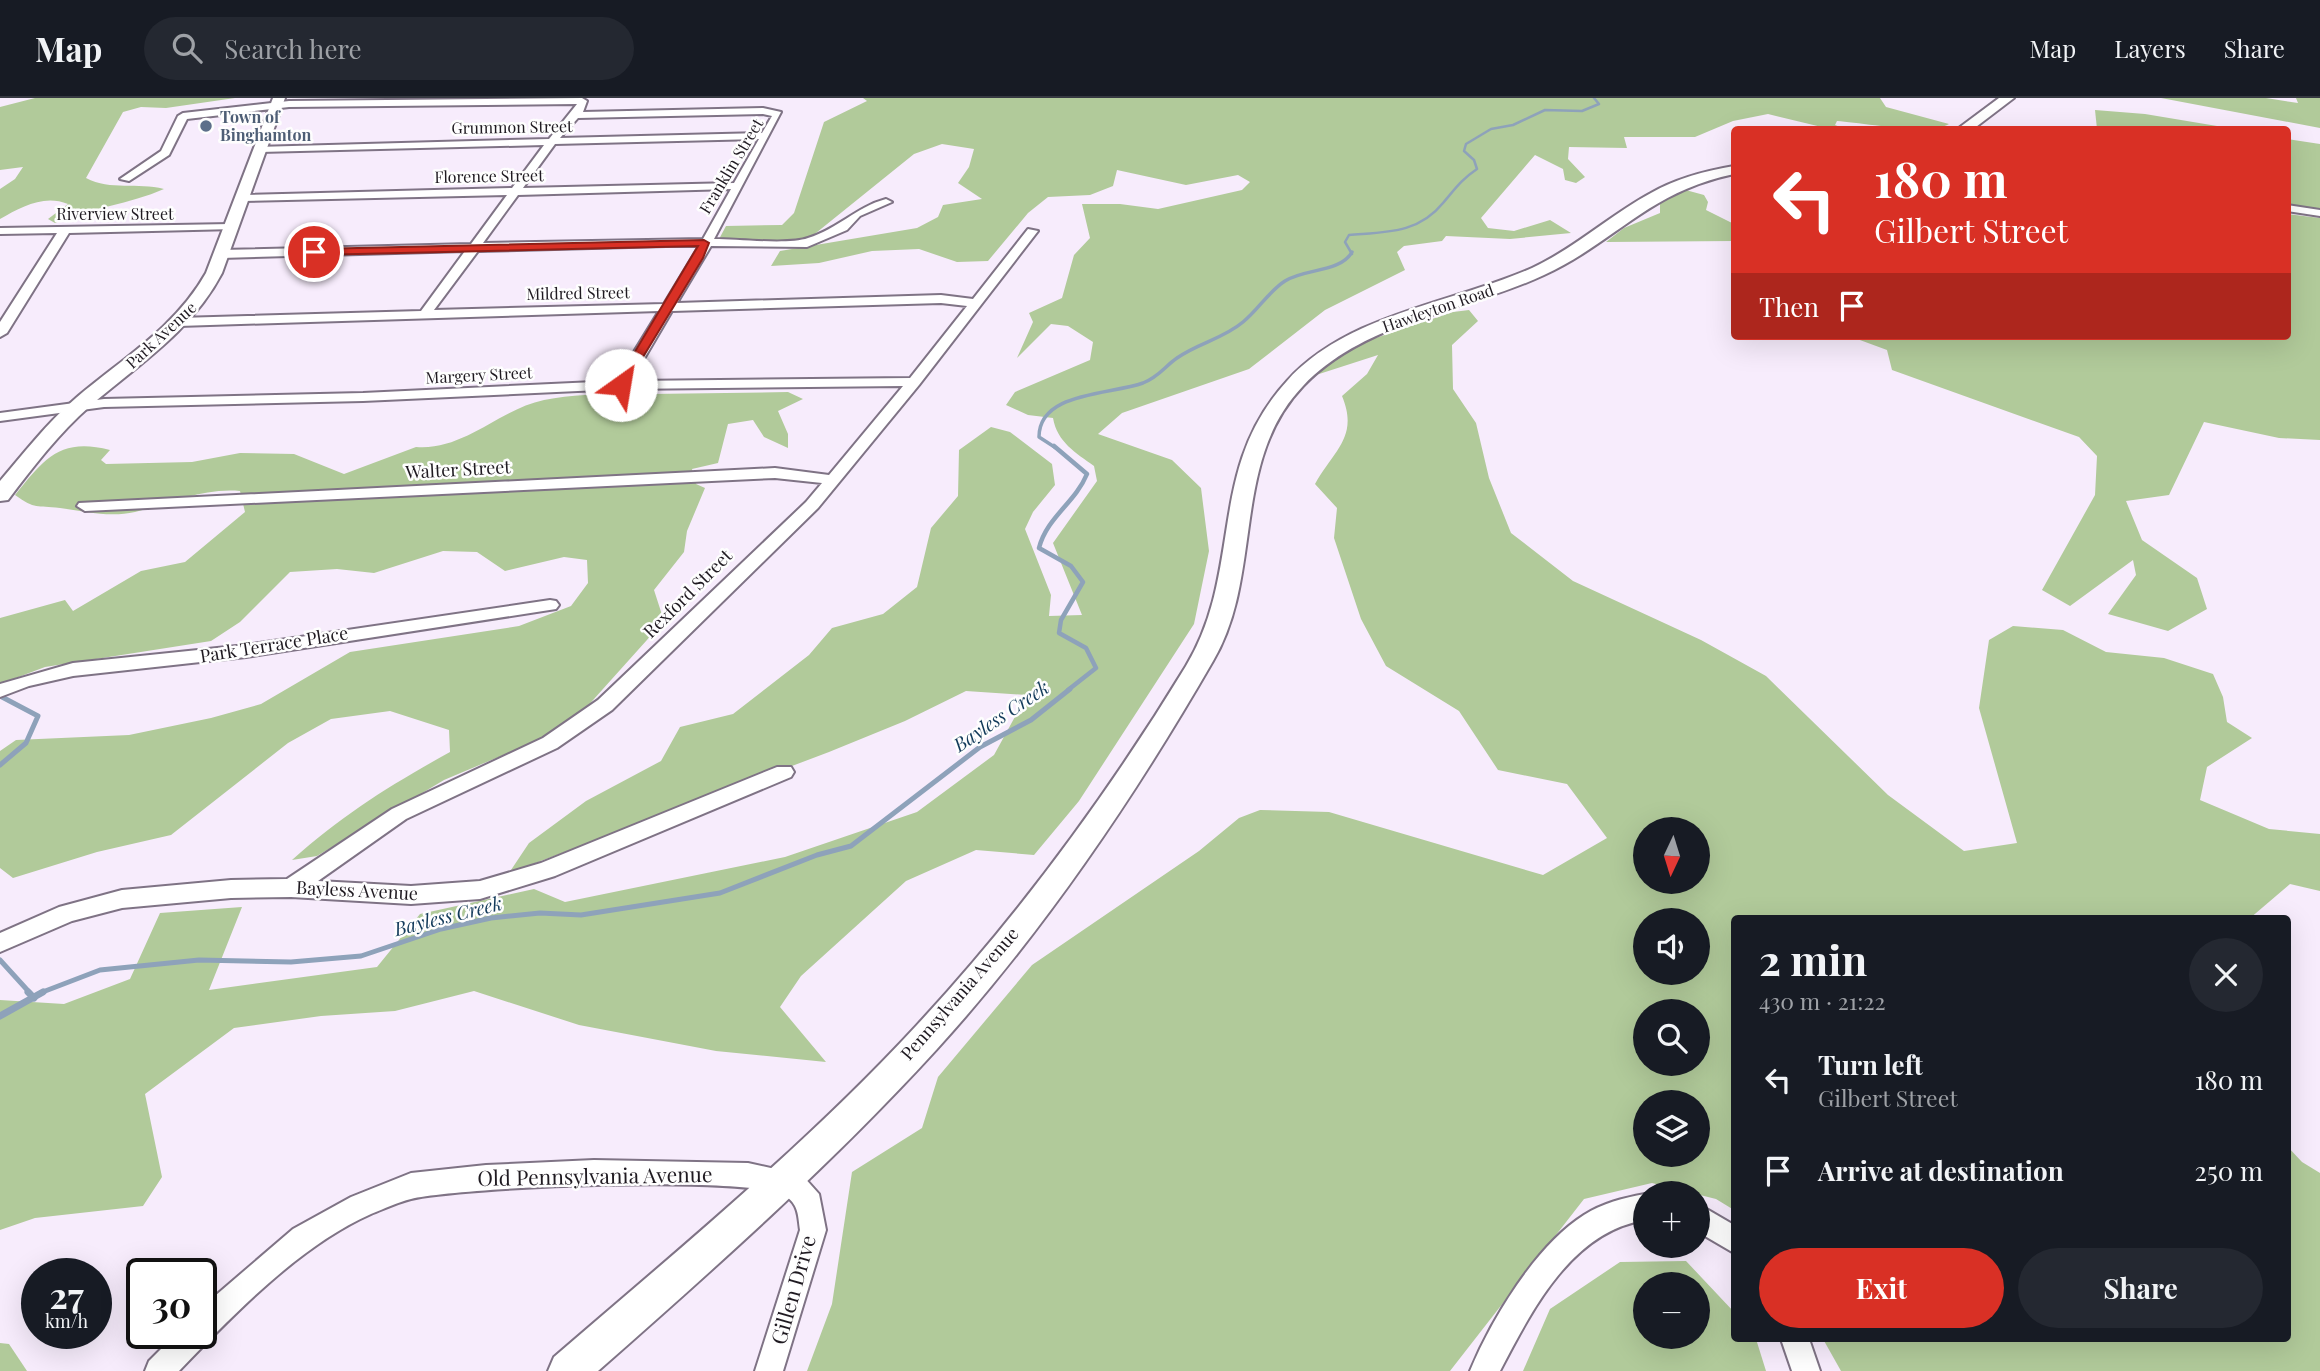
<!DOCTYPE html>
<meta charset="utf-8">
<style>
:root{--surface:#171b24;--page:#242831;--text:#f1f3f6;--muted:#9ea1a6;--line:#363941;--accent:#d93025}
body{margin:0;font-family:"Playfair Display",serif;background:var(--page);color:var(--text);height:100vh;display:flex;flex-direction:column;font-size:26px;white-space:nowrap}
*{box-sizing:border-box;margin:0}
p{font-size:23px;color:var(--muted)}
.icon{flex:none;width:38px;height:38px;fill:none;stroke:currentColor;stroke-width:2;stroke-linecap:round;stroke-linejoin:round}
.map{position:relative;flex:1;overflow:hidden}
.drawer{position:absolute;left:1731px;top:817px;width:560px;height:427px;display:flex;flex-direction:column;background:var(--surface);border-radius:7px;box-shadow:0 7px 28px #0002}
.drawer>*{flex:none}
.hud{position:absolute;left:1731px;top:28px;width:560px;height:214px;border-radius:7px;box-shadow:0 7px 28px #0002;background:#d93025;color:#fff;overflow:hidden}
.needle{width:46px;rotate:184deg}
.tools{position:absolute;left:1633px;top:719px;display:grid;gap:14px}
.tools a{display:grid;place-items:center;width:77px;height:77px;border-radius:50%;background:var(--surface);box-shadow:0 7px 28px #0002;font-size:35px}
.speed{position:absolute;left:21px;top:1160px;display:flex;gap:14px;font-size:35px;font-weight:700;text-align:center}
.speed>*{display:grid;place-content:center;width:91px;height:91px;border-radius:50%;background:var(--surface);box-shadow:0 7px 28px #0002;line-height:1}
.speed small{font-size:18px;font-weight:400}
.speed .limit{border:4px solid #111;border-radius:10px;background:#fff;color:#111}
.pin{position:absolute;display:grid;place-items:center;width:60px;height:60px;color:#fff;margin:-30px;border:4px solid #fff;border-radius:50%;box-shadow:0 2px 7px #0007}
.me{position:absolute;width:77px;margin:-38px;rotate:32deg;stroke-linejoin:round;filter:drop-shadow(0 0 5px #0008)}
.turn{display:flex;align-items:center;gap:24px;height:147px;padding:0 28px;font-size:32px}
.turn .icon{width:91px;height:91px;stroke-width:2.5}
.turn b{display:block;font-size:49px;line-height:60px}
.then{display:flex;align-items:center;height:66px;padding:0 28px;background:#0003;gap:14px;font-size:26px}
.round{display:grid;place-items:center;flex:none;width:74px;height:74px;border-radius:37px;background:var(--page)}
.summary{display:flex;align-items:center;justify-content:space-between;height:119px;padding:0 28px}
h1{font-size:42px;font-weight:700;line-height:52px}
.action{display:flex;gap:14px;margin-top:auto;padding:14px 28px}
.action a{flex:1;height:80px;border-radius:42px;background:var(--accent);color:#fff;font-size:28px;font-weight:700;line-height:80px;text-align:center}
.action a+a{background:var(--page);color:var(--text)}
ul{padding:0;list-style:none}
li{display:flex;align-items:center;gap:21px;height:91px;padding:0 28px}
li div{flex:1}
li b{display:block;font-size:26px}
li em{font-style:normal}
header{display:flex;align-items:center;gap:42px;box-sizing:border-box;height:98px;padding:0 35px;background:var(--surface);border-bottom:2px solid var(--line)}
header strong{font-size:33px}
nav{display:flex;gap:38px;margin-inline-start:auto;font-size:24px}
.search{width:490px;height:63px;background:var(--page);display:flex;align-items:center;gap:18px;box-sizing:border-box;padding:0 24px;border-radius:38px;color:var(--muted);font-size:26px}
.map>svg:first-child{display:block}
.green{fill:#b1ca9a;fill-rule:evenodd}
.lines{fill:none;stroke-linecap:round;stroke-linejoin:round}
.stream-far4{stroke:#8ea2ba;stroke-width:2.5}
.stream-far3{stroke:#8ea2ba;stroke-width:3.5}
.stream-far2{stroke:#8ea2ba;stroke-width:4.5}
.stream-far1{stroke:#8ea2ba;stroke-width:5}
.stream{stroke:#8ea2ba;stroke-width:7}
.street-casing{stroke:#7f7385;stroke-width:4}
.secondary-casing{stroke:#7f7385;stroke-width:4}
.street{fill:#fff;fill-rule:evenodd}
.secondary{fill:#fff;fill-rule:evenodd}
.route{fill:#d93025;stroke:#8d1f18;stroke-width:2}
.service-dot{fill:#5c6f8a;stroke:#fefefe;stroke-width:2.5}
.labels{text-anchor:middle;stroke-width:5;stroke-linejoin:round;paint-order:stroke}
.far-service-label{font-size:16px;font-weight:bold;fill:#4e5e75;stroke:#fefefe;text-anchor:start}
.far-street-label{font-size:16px;fill:#1f1a21;stroke:#fefefe}
.street-label{font-size:18px;fill:#1f1a21;stroke:#fefefe}
.water-label{font-size:19px;font-style:italic;fill:#123a5a;stroke:#fefefe}
.near-street-label{font-size:21px;fill:#1f1a21;stroke:#fefefe}
</style>
<header>
<strong>Map</strong>
<div class="search"><svg class="icon" aria-label="search" viewBox="0 0 24 24"><circle cx="10" cy="10" r="6"/><path d="M15 15l6 6"/></svg>Search here</div>
<nav><a>Map</a><a>Layers</a><a>Share</a></nav>
</header>
<div class="map">
<svg width="2320" height="1273" viewBox="0 0 2320 1273">
<rect width="100%" height="100%" fill="#f7ecfc"/>
<g class="green">
<path d="M35,0H235L166,10L141,9L123,14L86,80C111,93 137,84 164,91C130,106 90,110 55,125L48,121L68,106C44,96 21,109 0,121V91L15,81L23,69L0,72V9Z"/>
<path d="M863,0H1880L1886,9L1949,26C1930,37 1863,25 1837,23L1835,27L1845,31H1830L1768,16L1733,23L1695,39H1624L1627,50L1569,49L1568,61L1585,79L1576,85L1565,82L1563,71L1535,57L1481,120L1488,130L1514,133L1550,122L1571,135L1510,141L1446,138L1442,143L1404,148L1397,154L1405,172L1325,212L1249,271L1122,315L1098,336L1172,362L1201,390L1209,453L1194,526L1079,703L1034,757L976,752L906,783L801,878L780,909L826,964L716,953L579,927L474,893L395,913L321,918L234,930L145,996L162,1079L143,1108L35,1120L0,1132V902L64,906L130,881L160,815L242,809L209,892L377,869L420,816L534,791L565,804L785,759L917,714L994,657L1027,597L966,593L905,623L829,654L509,775L529,745L586,703L661,663L680,629L733,616L809,557L832,530L883,516L917,489L931,430L958,398L959,352L991,329L1010,334L1052,366L1055,387L1033,414L1025,431L1051,497L1049,518L1082,517L1053,445L1097,383L1094,368C1076,355 1057,344 1053,320L1028,317L1006,307L1015,294L1090,262L1093,244L1068,228L1051,226L1017,260L1033,224L1029,215L1062,200L1074,157L1090,140L1082,106H1120L1158,111L1242,92L1250,84L1238,77L1186,87L1117,72L1113,88L1090,97L1048,99L1028,115L988,163L957,164L919,151L872,153L819,165L771,168L780,153L917,130L938,119L943,107L982,101L958,85L969,69L974,51L942,46L914,56L811,139L789,143H718L726,128L782,127L794,115L824,24L867,3Z"/>
<path d="M2161,0H2266L2298,5L2296,0H2320V30Z"/>
<path d="M2095,12L2145,16L2235,31H2097Z"/>
<path d="M2287,41L2320,46V112L2287,107Z"/>
<path d="M1682,91L1704,97L1708,104L1706,112L1734,126V143L1606,144L1624,130L1660,115V103Z"/>
<path d="M2287,116L2320,120V342L2279,340L2204,324L2169,397L2126,403L2142,442L2197,480L2207,511L2168,533L2108,516L2136,477L2133,462L2070,508L2042,492L2095,397L2097,358L2079,339L1892,272L1887,252L1849,238H2287Z"/>
<path d="M1469,212L1478,223L1452,247L1453,291L1476,325L1489,380L1511,435L1573,483L1701,542L1766,578L1888,697L1964,753L2017,745L1979,610L1989,542L2013,528L2063,532L2106,554L2164,560L2213,576L2223,599L2227,624L2252,640L2207,669L2200,702L2269,731L2320,736V793L2290,786L2249,821H1734V1112L1716,1101L1652,1085L1584,1101L1450,1273H807L832,1206L852,1074L922,1030L938,979L1032,867L1199,753L1239,720L1260,712L1329,714L1543,777L1607,740L1567,686L1498,672L1459,613L1386,568L1361,521L1334,440L1337,410L1315,386C1334,352 1359,339 1342,298L1367,276L1378,257L1316,277L1352,248L1453,214ZM1645,732H1698V784H1645ZM1645,822H1698V875H1645ZM1645,914H1698V966H1645ZM1645,1004H1698V1057H1645Z"/>
<path d="M788,294L803,301L778,313L788,336V350L764,339L753,322L728,326L718,365L692,371L696,386L705,390L687,433L684,454L654,492L664,523L585,611L553,636L444,682L317,758L292,762C345,715 389,688 450,654L449,632L390,613L331,621L288,645L171,737L97,754L13,780L0,770V653L16,642L129,637L211,620L261,606L350,554L519,528L571,508L588,485L587,462L564,459L505,473L477,454L443,453L374,475L337,471L290,474L240,524L211,543L45,569L0,586V520L65,502L73,513L141,473L185,464L245,414L240,393C202,390 172,405 135,414C109,420 85,413 60,410C36,407 36,412 15,397C44,361 60,339 110,352L101,362L106,366L192,364L240,355L294,356L344,376L416,349C464,353 500,311 544,302C579,295 614,296 650,296C696,295 742,295 788,294Z"/>
<path d="M2287,1048L2302,1064L2320,1075V1273H1841L1823,1241H2287Z"/>
<path d="M1686,1163L1734,1214V1241H1756L1766,1273H1523L1550,1211L1620,1164ZM1645,1186H1698V1239H1645Z"/>
<path d="M0,1245L9,1246L27,1273H0Z"/>
</g>
<g class="lines">
<path class="stream-far4" d="M1352,156L1345,144L1349,137C1385,134 1418,136 1443,105C1455,91 1462,81 1477,71L1474,62L1464,53L1466,46L1491,31L1513,27L1545,12L1582,13L1599,6L1594,0"/>
<path class="stream-far3" d="M1056,350L1039,339C1039,294 1109,297 1143,285C1160,278 1164,269 1177,260C1198,245 1223,241 1243,224C1258,212 1269,193 1285,183C1305,170 1340,175 1352,154"/>
<path class="stream-far2" d="M1054,348L1087,376C1075,405 1047,419 1039,450L1071,468L1083,484L1061,522L1059,535L1086,550L1096,570L1068,592"/>
<g class="stream-far1">
<path d="M0,667L26,645L38,618L2,599"/>
<path d="M0,862L30,895"/>
<path d="M40,895L100,872L199,862L291,864L361,858L441,831L491,820L540,815L581,817L720,795L817,757L851,748L980,649L1031,622L1070,591"/>
</g>
<g class="stream">
<path d="M28,894L34,900"/>
<path d="M0,918L43,894"/>
</g>
<g class="street-casing">
<g id="street">
<path d="M582,0L587,3L583,14L763,10L781,14L714,141C737,141 789,147 808,140C838,131 856,109 886,101L892,104L860,118L847,132L807,149L711,148L677,205L941,197L973,201L1028,131L1038,133L919,287L818,410L612,612L557,650L406,721L318,783L411,788L480,783L541,765L777,669H791L794,674L791,679L555,778L480,801L411,806L291,799L231,800L122,810L72,823L0,854V835L59,809L122,792L231,782L287,781L392,711L543,640L598,602L806,404L822,385L775,380L85,413L77,408L79,405L775,370L829,377L903,288L621,291L363,303L104,309L0,323V315L104,301L363,295L616,283L659,213L179,228L173,224L179,220L421,213L465,153L221,160L215,156L221,152L471,146L507,97L242,103L236,100L242,97L512,90L544,47L260,54L256,53V49L549,41L577,6L289,9L187,21L169,57L129,83L120,81L161,53L178,18L183,15L289,3ZM763,16L772,18L762,35L560,40L578,20ZM759,41L734,85L523,90L555,46ZM731,91L703,141L483,145L518,97ZM666,148H699L664,206L434,212L478,153ZM941,205L967,208L910,280L631,283L672,213Z"/>
<path d="M2287,107L2320,112V118L2287,113Z"/>
<path d="M231,126L237,129L235,131L69,135L7,235L0,239V224L57,135L0,136V130Z"/>
<path d="M550,502L556,503L559,507L556,511L246,559L73,578L29,588L0,599V586L73,565L246,547Z"/>
<path d="M594,1062L748,1065L802,1077L819,1096L826,1132L783,1273H755L800,1132C798,1119 799,1108 787,1099C758,1076 457,1089 411,1101C398,1104 384,1111 371,1116C299,1148 233,1217 179,1273H145L149,1263L176,1236H201V1210L293,1131L351,1099L411,1075L486,1067Z"/>
<path d="M1645,1096V1122C1571,1134 1532,1212 1500,1273H1470C1491,1222 1536,1147 1584,1117C1603,1105 1623,1100 1645,1096Z"/>
<path d="M1698,1106L1734,1127V1155L1698,1134Z"/>
<path d="M1781,1241H1809L1820,1273H1792Z"/>
</g>
</g>
<g class="secondary-casing">
<g id="secondary">
<path d="M273,0H285L222,175C191,234 139,266 90,308C59,335 33,369 8,402L0,403V383C24,355 47,325 76,300C123,260 175,230 206,175Z"/>
<path d="M1999,0H2014L1972,32H1956Z"/>
<path d="M1734,68V76C1648,94 1617,143 1544,177C1465,214 1366,222 1303,288C1230,364 1264,477 1213,563C1134,700 1044,833 937,951C832,1066 715,1170 598,1273H548L554,1259C678,1152 806,1047 917,927C1019,817 1108,696 1186,568C1244,472 1206,371 1287,283C1349,215 1451,206 1532,170C1575,150 1610,117 1651,95C1677,80 1705,73 1734,68Z"/>
</g>
</g>
<use href="#street" class="street"/>
<use href="#secondary" class="secondary"/>
</g>
<path class="route" d="M704,142L709,145L703,160L626,287L621,290L615,287L698,148L314,157L309,154L314,151Z"/>
<circle class="service-dot" cx="206" cy="28" r="7"/>
<g class="labels">
<g class="far-service-label">
<text x="220" y="25">Town of<tspan x="220" dy="18">Binghamton</tspan></text>
</g>
<g class="far-street-label">
<text transform="translate(512 29) rotate(-1)" y="6">Grummon Street</text>
<text transform="translate(731 68) rotate(-59)" y="6">Franklin Street</text>
<text transform="translate(489 78) rotate(-1)" y="6">Florence Street</text>
<text x="115" y="122">Riverview Street</text>
<text transform="translate(578 195) rotate(-1)" y="6">Mildred Street</text>
<text transform="translate(1438 210) rotate(-19)" y="6">Hawleyton Road</text>
<text transform="translate(161 237) rotate(-43)" y="6">Park Avenue</text>
<text transform="translate(479 277) rotate(-3)" y="6">Margery Street</text>
</g>
<g class="street-label">
<text transform="translate(458 372) rotate(-3)" y="6">Walter Street</text>
<text transform="translate(688 496) rotate(-45)" y="6">Rexford Street</text>
<text transform="translate(274 547) rotate(-9)" y="6">Park Terrace Place</text>
<text transform="translate(357 793) rotate(3)" y="6">Bayless Avenue</text>
<text transform="translate(960 896) rotate(-49)" y="6">Pennsylvania Avenue</text>
</g>
<g class="water-label">
<text transform="translate(1001 618) rotate(-34)" y="7">Bayless Creek</text>
<text transform="translate(448 818) rotate(-14)" y="7">Bayless Creek</text>
</g>
<g class="near-street-label">
<text transform="translate(595 1079) rotate(-1)" y="7">Old Pennsylvania Avenue</text>
<text transform="translate(794 1192) rotate(-74)" y="7">Gillen Drive</text>
</g>
</g>
</svg>
<div class="tools">
<a><svg class="needle" viewBox="-14 -14 28 28"><path d="M0-13l5 13h-10z" fill="#e53935"/><path d="M0 13l5-13h-10z" fill="#9ea1a6"/></svg></a>
<a><svg class="icon" aria-label="sound" viewBox="0 0 24 24"><path d="M4 9h4l5-4v14l-5-4H4zM17 9q2 3 0 6"/></svg></a>
<a><svg class="icon" aria-label="search" viewBox="0 0 24 24"><circle cx="10" cy="10" r="6"/><path d="M15 15l6 6"/></svg></a>
<a><svg class="icon" aria-label="layers" viewBox="0 0 24 24"><path d="M12 4l9 5-9 5-9-5zM3 14l9 5 9-5"/></svg></a>
<a>+</a>
<a>−</a>
</div>
<div class="speed"><div>27<small>km/h</small></div><div class="limit">30</div></div>
<div class="pin" style="left:314px;top:154px;background:#d93025"><svg class="icon" aria-label="arrive" viewBox="0 0 24 24"><path d="M6 21V4h12l-3 4 3 4H6"/></svg></div>
<svg class="me" style="left:621px;top:287px" viewBox="-20 -20 40 40"><circle r="19" fill="#fff"/><path d="M0-13L10 11 0 6-10 11z" fill="#d93025"/></svg>
<div class="hud">
<div class="turn"><svg class="icon" aria-label="left" viewBox="0 0 24 24"><path d="M17 20v-9H6M10 6l-5 5 5 5"/></svg><div><b>180 m</b>Gilbert Street</div></div>
<div class="then">Then<svg class="icon" aria-label="arrive" viewBox="0 0 24 24"><path d="M6 21V4h12l-3 4 3 4H6"/></svg></div>
</div>
<section class="drawer">
<div class="summary"><div><h1>2 min</h1><p>430 m · 21:22</p></div><a class="round"><svg class="icon" aria-label="close" viewBox="0 0 24 24"><path d="M6 6l12 12M18 6L6 18"/></svg></a></div>
<ul>
<li><svg class="icon" aria-label="left" viewBox="0 0 24 24"><path d="M17 20v-9H6M10 6l-5 5 5 5"/></svg><div><b>Turn left</b><p>Gilbert Street</p></div><em>180 m</em></li>
<li><svg class="icon" aria-label="arrive" viewBox="0 0 24 24"><path d="M6 21V4h12l-3 4 3 4H6"/></svg><div><b>Arrive at destination</b></div><em>250 m</em></li>
</ul>
<div class="action"><a>Exit</a><a>Share</a></div>
</section>
</div>
